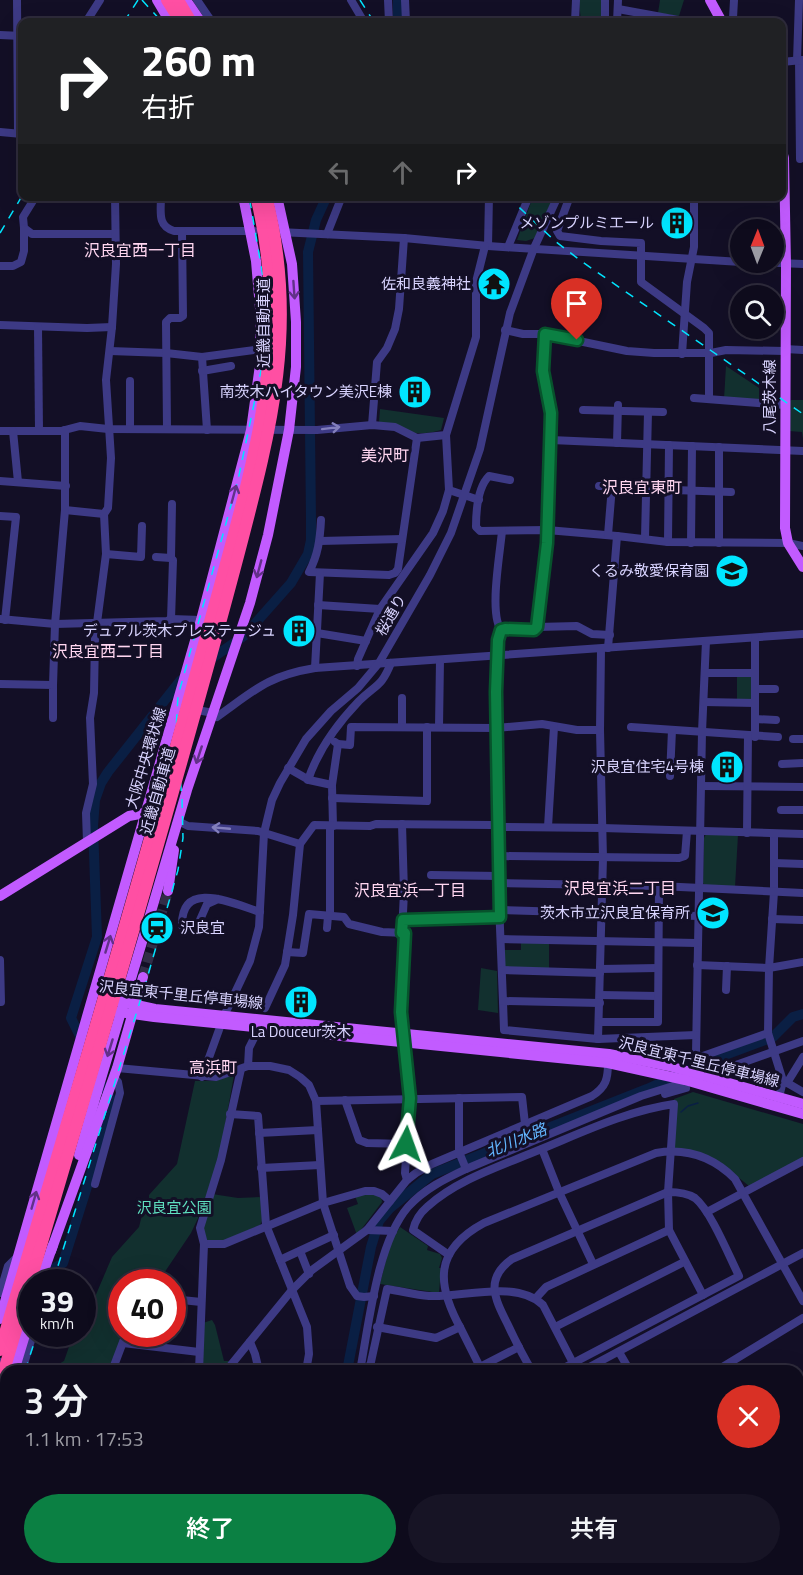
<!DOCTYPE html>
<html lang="ja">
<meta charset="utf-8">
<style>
:root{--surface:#0e0b1c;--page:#171425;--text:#f1f3f6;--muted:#9b9ba3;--line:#2e2b3b;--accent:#0b8043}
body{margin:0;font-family:"Titillium Web","Noto Sans JP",sans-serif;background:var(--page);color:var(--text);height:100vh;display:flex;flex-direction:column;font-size:22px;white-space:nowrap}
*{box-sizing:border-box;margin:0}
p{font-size:20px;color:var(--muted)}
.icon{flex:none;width:33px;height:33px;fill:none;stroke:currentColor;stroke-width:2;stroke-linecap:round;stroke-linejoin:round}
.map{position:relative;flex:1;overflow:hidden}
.details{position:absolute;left:0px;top:1365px;width:804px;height:210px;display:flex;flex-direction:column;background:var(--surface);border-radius:18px 18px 0 0;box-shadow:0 6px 24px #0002,0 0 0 2px var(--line)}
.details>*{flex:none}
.guide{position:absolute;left:18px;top:18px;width:768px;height:183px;border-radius:12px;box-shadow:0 6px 24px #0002,0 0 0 2px var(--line);background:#202124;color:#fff;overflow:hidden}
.needle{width:39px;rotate:1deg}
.fabs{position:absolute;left:730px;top:219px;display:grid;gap:12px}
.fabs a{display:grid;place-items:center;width:54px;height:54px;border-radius:50%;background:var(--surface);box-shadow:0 6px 24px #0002,0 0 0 2px var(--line);font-size:30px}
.speed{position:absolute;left:18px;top:1269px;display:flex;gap:12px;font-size:30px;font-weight:700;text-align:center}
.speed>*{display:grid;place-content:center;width:78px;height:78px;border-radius:50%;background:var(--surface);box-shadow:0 6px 24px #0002,0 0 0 2px var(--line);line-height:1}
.speed small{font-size:15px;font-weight:400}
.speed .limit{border:9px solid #d22;background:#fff;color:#111}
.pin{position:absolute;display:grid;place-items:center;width:51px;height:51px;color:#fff;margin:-62px -26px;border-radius:50% 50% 50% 0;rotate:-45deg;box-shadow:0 0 6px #0007}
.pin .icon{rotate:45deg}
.me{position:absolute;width:66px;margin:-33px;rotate:4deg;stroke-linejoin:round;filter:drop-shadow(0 0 4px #0008)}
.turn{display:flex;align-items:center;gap:21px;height:126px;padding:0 24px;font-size:27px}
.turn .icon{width:78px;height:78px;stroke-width:2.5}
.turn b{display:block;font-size:42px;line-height:51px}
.lanes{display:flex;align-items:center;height:57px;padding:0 24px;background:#0003;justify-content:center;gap:30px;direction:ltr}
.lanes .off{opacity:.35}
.round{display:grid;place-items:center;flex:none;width:63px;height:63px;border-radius:32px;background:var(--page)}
.overview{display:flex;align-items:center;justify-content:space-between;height:102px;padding:0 24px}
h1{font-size:36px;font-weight:600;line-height:45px}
.cta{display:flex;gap:12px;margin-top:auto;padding:12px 24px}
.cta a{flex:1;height:69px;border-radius:36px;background:var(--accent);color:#fff;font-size:24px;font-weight:600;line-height:69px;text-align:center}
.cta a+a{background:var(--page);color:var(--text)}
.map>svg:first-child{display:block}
.green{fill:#12302f}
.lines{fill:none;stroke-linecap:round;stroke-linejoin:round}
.stream{stroke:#0a1f44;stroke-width:1.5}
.river{stroke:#0a1f44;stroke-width:10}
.major-tunnel{stroke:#312d47;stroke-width:10;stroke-dasharray:10 5;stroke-linecap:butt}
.minor{stroke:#3d3a85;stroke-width:8}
.major{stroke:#c25bff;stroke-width:10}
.rail{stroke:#00e5ff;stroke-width:1.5;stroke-dasharray:9 8;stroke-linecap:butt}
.major-bridge{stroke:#c25bff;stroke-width:10}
.highway-bridge{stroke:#ff4fa3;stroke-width:12}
.oneway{stroke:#623188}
.oneway2{stroke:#837fbc}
.route-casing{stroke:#07532c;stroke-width:15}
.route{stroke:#0b8043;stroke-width:10}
.labels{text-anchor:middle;stroke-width:6;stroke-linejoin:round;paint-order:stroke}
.poi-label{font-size:15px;fill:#d9d4ff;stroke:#130f26;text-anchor:end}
.street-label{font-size:15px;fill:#d9d4ff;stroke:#130f26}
.park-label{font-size:15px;fill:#5fe0c0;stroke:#130f26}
.neighbourhood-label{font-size:16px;fill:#ffd6f0;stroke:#130f26}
.water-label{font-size:16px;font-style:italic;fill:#62b6ff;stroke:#130f26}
</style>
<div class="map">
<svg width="803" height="1575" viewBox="0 0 803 1575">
<rect width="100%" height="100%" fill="#130f26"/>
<g class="green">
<path d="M579,0H602V22H581Z"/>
<path d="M660,0H684L679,16L658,13Z"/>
<path d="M533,197H554L535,238L526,241L517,240Z"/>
<path d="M726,366L759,388V400L724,399Z"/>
<path d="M791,400H803V439L802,432L789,431V402Z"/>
<path d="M380,409L444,418L441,430C415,438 403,430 379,422Z"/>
<path d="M737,676H751L752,701L737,700Z"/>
<path d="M706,834L738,835L735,887L706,886L703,883L704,838Z"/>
<path d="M521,941L549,942V968H509L505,966L504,950H521Z"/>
<path d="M481,968L497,971L498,1013L478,1010Z"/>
<path d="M234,1075L219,1159L199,1216L191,1233L158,1282H122V1334H123L109,1371H46L64,1361L70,1344L79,1334H82L83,1325L112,1257L139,1227L142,1215L149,1201V1195L177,1164L195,1081H214Z"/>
<path d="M693,1092L803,1124V1158L749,1186L718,1161L673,1148L674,1099Z"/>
<path d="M212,1194L238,1198L261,1197L262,1221L260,1225L227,1240L206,1241L203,1228Z"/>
<path d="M361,1194L381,1195L382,1202L357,1235L347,1208L358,1204L355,1196Z"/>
<path d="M400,1227L428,1246L427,1250L440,1254L442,1258L439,1268H441L439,1293L380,1284L390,1244Z"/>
<path d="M212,1320L215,1325L224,1361H231L222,1371H203V1323Z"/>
<path d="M6,1446V1511H0V1468Z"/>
</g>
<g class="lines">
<path class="stream" d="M681,1112L688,1106L698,1103"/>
<g class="river">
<path d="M398,0V22"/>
<path d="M208,661L244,636L291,583L308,554L311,540V520L308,252L316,220L327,196"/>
<path d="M84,1044L71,1018L97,937L93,826L95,800L101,783L108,772L180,681L188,675"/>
<path d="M39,1277L63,1263L113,1104L105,1087"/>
<path d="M347,1371L371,1247L379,1221L390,1208L432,1174L647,1089L714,1059L773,1037L793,1017L803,1014"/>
<path d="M328,1569L330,1575"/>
</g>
<path class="major-tunnel" d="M143,977L168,891"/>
<g class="minor">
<path d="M17,0L18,133"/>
<path d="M197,0L212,22"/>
<path d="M351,0L364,22"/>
<path d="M388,0L389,22"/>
<path d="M405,0L406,22"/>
<path d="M618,9L689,22"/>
<path d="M86,22L100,0"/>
<path d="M575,22L576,0"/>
<path d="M605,22V0"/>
<path d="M617,22L618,0"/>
<path d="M730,22L733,18L734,0"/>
<path d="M0,35L22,36"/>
<path d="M799,60L800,159"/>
<path d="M797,61L799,0"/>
<path d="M782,62L802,60"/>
<path d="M0,132L22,134"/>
<path d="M36,196L23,217L24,228L32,234H115"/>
<path d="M161,196C161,212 157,226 174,231H254"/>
<path d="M570,196L557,231L560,236L601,241L641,243V282L704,328L709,333V399"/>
<path d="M279,232L404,238L488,246L741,262"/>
<path d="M327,234L342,196"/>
<path d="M488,246L489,196"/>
<path d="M508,247L529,196"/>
<path d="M756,262L803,264"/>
<path d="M0,266H13L21,262L24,251V228"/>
<path d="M0,325L87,328L112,327"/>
<path d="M38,327L39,431"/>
<path d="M505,330L523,334H545L627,351L654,353H711L726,350L785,351"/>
<path d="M785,349L803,350"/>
<path d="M110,351L166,353L202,357L261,349"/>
<path d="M682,354L687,282L694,247V196"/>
<path d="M202,357L207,430"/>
<path d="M202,371L231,366"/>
<path d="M694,398L785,405"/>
<path d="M583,410L663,412"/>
<path d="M372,425L377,362L387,348L395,329L399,309L404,238"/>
<path d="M130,429V381"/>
<path d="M167,429L166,322L170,318H180L183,316L182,231"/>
<path d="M0,431H61L80,426L108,429L317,430L372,425L395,427L417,438L446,435"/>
<path d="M13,431L18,482"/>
<path d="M551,440L803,451"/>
<path d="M617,443L618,405"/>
<path d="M510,480L489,476C478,487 476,512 476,527L480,531L547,530L617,536"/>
<path d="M0,481L66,486"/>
<path d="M599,486L646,488"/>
<path d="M646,489L731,492"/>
<path d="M449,490L479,500"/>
<path d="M65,510L104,514"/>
<path d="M0,516L16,517L5,620"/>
<path d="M321,520C320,540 318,555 309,572L389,575L395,573L398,569L417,438"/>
<path d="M608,535L612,486"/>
<path d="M645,538L648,412"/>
<path d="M320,541L402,539"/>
<path d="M668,542L669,445"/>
<path d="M691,543L692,446"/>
<path d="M719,543V447"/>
<path d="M106,554L141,557L142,526"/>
<path d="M156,557L171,558L173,560L171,619"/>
<path d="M171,558L172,504"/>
<path d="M318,605L380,609"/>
<path d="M0,619L55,624L167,621L171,619L201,620"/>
<path d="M537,627L547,543L551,413L543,371L545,334"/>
<path d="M501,630C489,613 500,554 502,531"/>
<path d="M317,633L366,641"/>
<path d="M706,641L702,732L696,1053L700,1057L768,1033"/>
<path d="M608,648L617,536L668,542L788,543L803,546"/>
<path d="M497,657C491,781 500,906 504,1030L598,1039L603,858L600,730L601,649"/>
<path d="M498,657L499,634L505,629L534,630L537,627L577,626L592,634L610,635"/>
<path d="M357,666L358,659L380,609L433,533L443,511L449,490L446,435L476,337V282L485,246"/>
<path d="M315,668L320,573"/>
<path d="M705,673H755"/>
<path d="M0,684L53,685V718"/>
<path d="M53,685L55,624L65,510V430"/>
<path d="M755,689H775"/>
<path d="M704,702L755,703"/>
<path d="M192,709L213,713L217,717C255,690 267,676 315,668L803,634"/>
<path d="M755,719L776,720"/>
<path d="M402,727V698"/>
<path d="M439,727L440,660"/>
<path d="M631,727L778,737"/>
<path d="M755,737V638"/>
<path d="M793,739H803"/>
<path d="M338,744L350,745L351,727L496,728L542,724L577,730H600"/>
<path d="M782,764L803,763"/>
<path d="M288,768L309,780L332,785L333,826"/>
<path d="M670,776L672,730"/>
<path d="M308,780C318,750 337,724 359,701C376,684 381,688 391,663"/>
<path d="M332,785L338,744L335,742"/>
<path d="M701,786L803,787"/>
<path d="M332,798L427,801V727"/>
<path d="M781,810H803"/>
<path d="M178,821L188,826L258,831L300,844"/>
<path d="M402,824L404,892L402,933"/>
<path d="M548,827L554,727"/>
<path d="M747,833L748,735"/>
<path d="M774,834V892L769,968L768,1033L783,1081L778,1101"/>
<path d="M87,842L86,813L93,784L90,718L94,693L95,638L106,554L104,514L108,508L111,458L106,380L112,327L116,264L115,196"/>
<path d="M498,856L679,858L685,856L687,831"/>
<path d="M774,863L803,864"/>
<path d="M431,875L499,876"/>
<path d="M499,883L659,886L803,893"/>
<path d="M218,899L207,904L196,929L191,930L182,926C181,878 234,904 260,912"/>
<path d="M500,910L698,916"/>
<path d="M330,916V826"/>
<path d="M772,919L803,920"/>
<path d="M403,920L500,917"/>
<path d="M327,928L328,916"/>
<path d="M501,939L697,943"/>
<path d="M287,952L303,953L309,914L344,917L349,924L382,932L405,933L401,1012L410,1098L405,1173L407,1180"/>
<path d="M0,960L1,1002"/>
<path d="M697,965L769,968L803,962"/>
<path d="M600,969L658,968"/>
<path d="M502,970L600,973"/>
<path d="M726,990L727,966"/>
<path d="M600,995L658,996"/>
<path d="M503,1001L600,1003"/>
<path d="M265,1008L285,965L293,915L300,844L314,825L370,826L376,824L492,825L497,827L602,828L803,834"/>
<path d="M599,1022H658L659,886"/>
<path d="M598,1039L696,1035"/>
<path d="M248,1066L249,1048L254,1038"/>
<path d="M117,1068L216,1077L248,1066H270L289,1070L300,1077L309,1085L316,1101L323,1203L350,1286L357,1296L364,1297L374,1296"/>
<path d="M705,1076L803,1041"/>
<path d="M202,1077L224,1016L250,961L259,927L264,833L272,800L280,783L306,739L331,711L358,688L379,663L430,575L451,533L480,449L510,313L534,248L558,196"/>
<path d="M784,1081L803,1092"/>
<path d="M787,1083L803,1057"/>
<path d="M665,1094L686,1088"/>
<path d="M459,1098V1152L466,1169"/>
<path d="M345,1100L359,1140L367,1143L406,1144"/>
<path d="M316,1101L522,1097L525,1124"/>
<path d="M230,1114L258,1116L266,1225L307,1327L309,1354L306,1371"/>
<path d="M259,1133L318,1130"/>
<path d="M542,1149L559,1192L593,1264"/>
<path d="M261,1168L320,1165"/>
<path d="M95,1184L120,1093L118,1082L114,1077"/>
<path d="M707,1212L803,1161"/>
<path d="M367,1230L393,1231"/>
<path d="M204,1244H224L323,1203L365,1191H374L382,1194L390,1201"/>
<path d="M300,1251L309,1274"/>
<path d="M449,1255L413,1230C415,1221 420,1213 427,1207C457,1180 498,1167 534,1152C579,1134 625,1111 674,1104L668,1192L669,1230L703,1295"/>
<path d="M280,1260L334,1235"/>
<path d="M0,1293L8,1266L17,1257"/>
<path d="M536,1298L546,1287L669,1230"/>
<path d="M172,1299L201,1302"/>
<path d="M377,1327L436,1338L460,1327"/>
<path d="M555,1327L684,1262"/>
<path d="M250,1342L255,1354L259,1371"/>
<path d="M123,1343L199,1352"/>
<path d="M619,1352L630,1371"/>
<path d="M0,1362L23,1367L33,1334"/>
<path d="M369,1366L394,1371"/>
<path d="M112,1371L126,1334"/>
<path d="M199,1371L204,1244L200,1228L221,1160L241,1069"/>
<path d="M226,1371L292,1290L312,1270L367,1230L407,1180L416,1173L432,1164L592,1096C606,1087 608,1079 608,1063"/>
<path d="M360,1371C369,1324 377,1243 408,1207C424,1189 445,1179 466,1169L641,1096L673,1086L685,1080"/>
<path d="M369,1371L387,1289C401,1291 415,1295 429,1296C462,1298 516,1279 543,1305L573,1363"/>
<path d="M472,1371L519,1347"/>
<path d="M482,1371C475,1357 468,1343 461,1329C436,1284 434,1250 484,1223L656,1153C686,1148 713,1157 735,1179L803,1301"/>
<path d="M532,1371C523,1356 515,1340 508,1325C495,1299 484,1279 512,1259L668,1192C677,1192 687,1193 695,1198C711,1211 729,1256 739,1276L558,1371"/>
<path d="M582,1371L803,1253"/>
<path d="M716,1371L803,1318"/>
<path d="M116,1569L118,1575"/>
<path d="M241,1569L243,1575"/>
<path d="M293,1569L295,1575"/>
<path d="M30,1575L33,1569"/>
</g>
<g class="major">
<path d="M157,0L170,22"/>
<path d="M710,0L722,22"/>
<path d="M782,151L784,158L786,264L785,528L788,543L803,567"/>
<path d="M168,891L174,850"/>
<path d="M0,896L129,816L145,813L151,815"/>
<path d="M145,932L187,790L250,603L268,535L289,430L296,367V322L292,264L277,196"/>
<path d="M118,1001L155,1009L609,1054L669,1066L803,1104"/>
<path d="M112,1011L154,1017L608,1063L685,1080L803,1114"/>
<path d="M79,1155L97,1092"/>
<path d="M51,1251L117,1068L143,977"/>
<path d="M40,1282L53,1245"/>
<path d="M0,1319L201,620L251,430L260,365V308L256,261L243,196"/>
<path d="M28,1325L32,1312"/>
<path d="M798,1411L803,1408"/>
<path d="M0,1420L6,1399"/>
<path d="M798,1425L803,1422"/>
<path d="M524,1575L534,1569"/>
<path d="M549,1575L559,1569"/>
</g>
<g class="rail">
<path d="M142,0L162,22"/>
<path d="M360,0L374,22"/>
<path d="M124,22L138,0"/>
<path d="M507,196L555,241L581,261L803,414"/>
<path d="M0,233L22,196"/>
<path d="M53,1282L146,982L178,870L183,838L182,799L176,731L178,696L238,480L262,366L265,330L263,277L249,196"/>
<path d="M25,1371L37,1334"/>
<path d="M0,1439L6,1419"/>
</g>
<g class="major-bridge">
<path d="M186,0L201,22"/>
<path d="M97,1092L145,932"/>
<path d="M14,1371L28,1325"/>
</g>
<g class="highway-bridge">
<path d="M167,0L181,22"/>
<path d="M178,0L191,22"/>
<path d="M0,1350C59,1149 120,948 176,746C193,683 211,619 228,556C262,431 288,325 256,196"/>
<path d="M0,1384C60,1181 121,978 178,774C198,703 218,632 237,560C270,434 300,327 266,196"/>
</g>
</g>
<defs><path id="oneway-shaft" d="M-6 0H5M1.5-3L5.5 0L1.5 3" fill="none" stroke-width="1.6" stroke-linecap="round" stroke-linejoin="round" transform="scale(1.5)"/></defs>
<g class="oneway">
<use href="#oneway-shaft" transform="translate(294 290) rotate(86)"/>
<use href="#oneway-shaft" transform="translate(234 494) rotate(-75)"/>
<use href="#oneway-shaft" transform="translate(259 569) rotate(105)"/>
<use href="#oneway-shaft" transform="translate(199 755) rotate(108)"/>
<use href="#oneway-shaft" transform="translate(108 944) rotate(-73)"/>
<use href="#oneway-shaft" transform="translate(110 1048) rotate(107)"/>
<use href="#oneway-shaft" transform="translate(34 1200) rotate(-74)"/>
</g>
<g class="oneway2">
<use href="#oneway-shaft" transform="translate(331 428) rotate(-7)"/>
<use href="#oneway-shaft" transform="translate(221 828) rotate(-175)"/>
</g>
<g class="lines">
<g class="route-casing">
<path id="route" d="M406,1144L410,1098L401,1012L405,933H402L403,920L500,917L496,692L498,640L501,630L505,629L534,630L537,627L547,543L551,413L543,371L545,334L577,340"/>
</g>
<use href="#route" class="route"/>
</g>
<defs>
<g id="building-disc" transform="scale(1.725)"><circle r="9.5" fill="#00e5ff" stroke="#130f26"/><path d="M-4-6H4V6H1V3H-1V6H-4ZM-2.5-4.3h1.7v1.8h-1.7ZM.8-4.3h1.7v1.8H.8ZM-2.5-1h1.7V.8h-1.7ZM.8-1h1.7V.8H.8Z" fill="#111"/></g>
<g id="temple-disc" transform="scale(1.725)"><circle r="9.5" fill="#00e5ff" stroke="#130f26"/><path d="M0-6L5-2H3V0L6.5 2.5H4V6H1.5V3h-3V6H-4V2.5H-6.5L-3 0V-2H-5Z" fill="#111"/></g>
<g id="school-disc" transform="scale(1.725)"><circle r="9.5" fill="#00e5ff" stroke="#130f26"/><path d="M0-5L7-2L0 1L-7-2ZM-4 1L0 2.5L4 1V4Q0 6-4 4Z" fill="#111"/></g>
<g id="station-disc" transform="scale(1.725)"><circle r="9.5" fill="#00e5ff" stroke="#130f26"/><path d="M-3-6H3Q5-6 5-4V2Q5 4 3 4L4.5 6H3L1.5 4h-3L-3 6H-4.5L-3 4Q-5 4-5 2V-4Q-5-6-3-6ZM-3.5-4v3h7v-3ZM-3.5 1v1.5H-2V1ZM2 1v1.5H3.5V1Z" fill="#111"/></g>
</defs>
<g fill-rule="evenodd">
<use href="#building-disc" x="677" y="223"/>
<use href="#temple-disc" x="494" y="284"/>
<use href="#building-disc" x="415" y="392"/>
<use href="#school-disc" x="732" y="571"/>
<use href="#building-disc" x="299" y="631"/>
<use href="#building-disc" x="727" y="767"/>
<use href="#school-disc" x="713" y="913"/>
<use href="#station-disc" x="157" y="928"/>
<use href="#building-disc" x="301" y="1002"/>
</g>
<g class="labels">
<g class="poi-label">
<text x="654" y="228">メゾンプルミエール</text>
<text x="471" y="289">佐和良義神社</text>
<text x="392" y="397">南茨木ハイタウン美沢E棟</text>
<text x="709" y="576">くるみ敬愛保育園</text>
<text x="276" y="636">デュアル茨木プレステージュ</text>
<text x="704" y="772">沢良宜住宅4号棟</text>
<text x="690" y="918">茨木市立沢良宜保育所</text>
<text x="180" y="933" text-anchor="start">沢良宜</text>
<text x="301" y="1037" text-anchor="middle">La Douceur茨木</text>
</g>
<g class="street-label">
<text transform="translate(264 323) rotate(-90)" y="5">近畿自動車道</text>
<text transform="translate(770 397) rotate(-90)" y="5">八尾茨木線</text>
<text transform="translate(391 615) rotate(-60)" y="5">桜通り</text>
<text transform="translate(146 758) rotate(-73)" y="5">大阪中央環状線</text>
<text transform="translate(158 791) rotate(-74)" y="5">近畿自動車道</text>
<text transform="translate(181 995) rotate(6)" y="5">沢良宜東千里丘停車場線</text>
<text transform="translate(699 1062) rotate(14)" y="5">沢良宜東千里丘停車場線</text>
</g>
<g class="park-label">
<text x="174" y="1213">沢良宜公園</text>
</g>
<g class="neighbourhood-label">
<text x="140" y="256">沢良宜西一丁目</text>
<text x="385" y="461">美沢町</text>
<text x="642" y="493">沢良宜東町</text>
<text x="108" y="657">沢良宜西二丁目</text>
<text x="620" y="894">沢良宜浜二丁目</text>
<text x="410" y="896">沢良宜浜一丁目</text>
<text x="213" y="1073">高浜町</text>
</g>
<g class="water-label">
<text transform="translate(516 1140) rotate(-22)" y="6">北川水路</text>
</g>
</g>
</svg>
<div class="fabs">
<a><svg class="needle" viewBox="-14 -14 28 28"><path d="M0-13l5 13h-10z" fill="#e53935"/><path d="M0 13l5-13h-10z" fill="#9b9ba3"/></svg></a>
<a><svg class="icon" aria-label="search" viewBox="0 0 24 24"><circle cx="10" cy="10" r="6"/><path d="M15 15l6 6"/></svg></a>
</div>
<div class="speed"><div>39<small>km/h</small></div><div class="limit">40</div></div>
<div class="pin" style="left:577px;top:340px;background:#d93025"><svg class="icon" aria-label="arrive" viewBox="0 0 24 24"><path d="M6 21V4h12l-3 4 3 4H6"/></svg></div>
<svg class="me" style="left:406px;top:1144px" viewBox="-20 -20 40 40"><path d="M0-17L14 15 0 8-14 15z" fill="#0b8043" stroke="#fff" stroke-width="4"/></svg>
<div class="guide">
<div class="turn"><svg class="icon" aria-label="right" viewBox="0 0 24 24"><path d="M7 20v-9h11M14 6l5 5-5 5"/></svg><div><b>260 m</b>右折</div></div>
<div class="lanes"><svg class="icon off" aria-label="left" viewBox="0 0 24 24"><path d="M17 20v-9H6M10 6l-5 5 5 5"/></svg><svg class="icon off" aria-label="ahead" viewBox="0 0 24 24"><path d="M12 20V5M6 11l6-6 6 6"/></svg><svg class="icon" aria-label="right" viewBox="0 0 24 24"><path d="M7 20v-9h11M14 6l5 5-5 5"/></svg></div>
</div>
<section class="details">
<div class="overview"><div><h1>3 分</h1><p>1.1 km · 17:53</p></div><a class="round" style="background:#d93025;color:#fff"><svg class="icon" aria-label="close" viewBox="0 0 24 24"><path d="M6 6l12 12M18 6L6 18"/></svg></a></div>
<div class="cta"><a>終了</a><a>共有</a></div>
</section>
</div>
